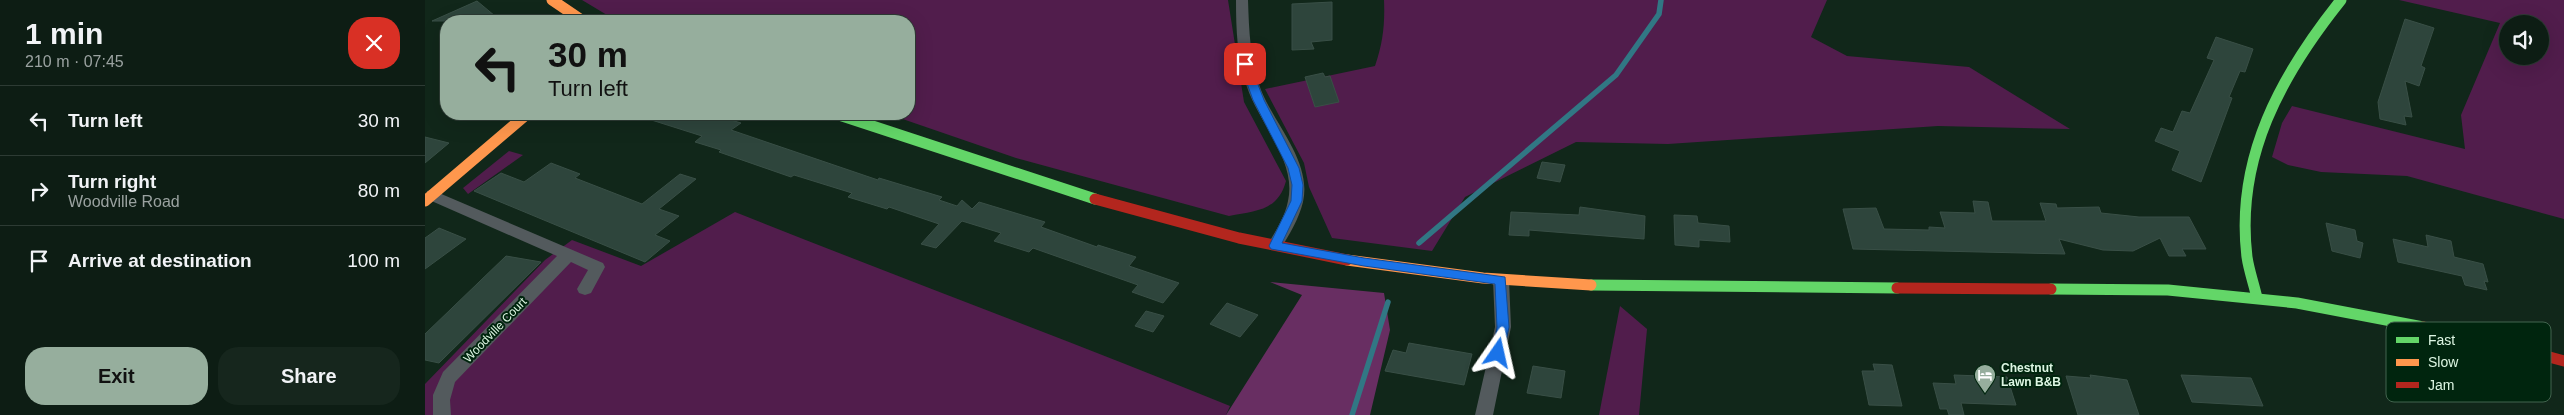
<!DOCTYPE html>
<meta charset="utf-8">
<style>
:root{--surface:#0d1d14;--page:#16261d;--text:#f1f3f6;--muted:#9aa2a0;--line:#2d3b34;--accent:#96ae9d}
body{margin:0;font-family:Arial,sans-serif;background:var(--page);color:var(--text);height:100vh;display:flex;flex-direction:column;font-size:19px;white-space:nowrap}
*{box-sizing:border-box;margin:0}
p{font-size:16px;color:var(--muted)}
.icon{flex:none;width:28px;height:28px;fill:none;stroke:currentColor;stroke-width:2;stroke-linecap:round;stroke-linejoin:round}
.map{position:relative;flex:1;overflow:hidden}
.drawer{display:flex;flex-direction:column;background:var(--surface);width:425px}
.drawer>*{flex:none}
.top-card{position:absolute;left:15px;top:15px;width:475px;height:105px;border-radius:20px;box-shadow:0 5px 20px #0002,0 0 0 1px var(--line);background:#96ae9d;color:#111;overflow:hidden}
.controls{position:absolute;left:2074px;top:15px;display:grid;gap:10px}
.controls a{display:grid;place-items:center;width:50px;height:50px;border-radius:50%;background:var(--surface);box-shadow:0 5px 20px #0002,0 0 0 1px var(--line);font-size:25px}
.pin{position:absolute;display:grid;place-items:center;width:42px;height:42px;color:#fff;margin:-21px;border-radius:10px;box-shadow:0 2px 8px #0006}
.me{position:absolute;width:55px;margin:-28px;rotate:11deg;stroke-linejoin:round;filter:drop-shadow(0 0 4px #0008)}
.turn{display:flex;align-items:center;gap:18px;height:105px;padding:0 25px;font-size:22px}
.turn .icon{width:65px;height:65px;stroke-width:2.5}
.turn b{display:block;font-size:35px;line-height:42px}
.round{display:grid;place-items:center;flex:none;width:52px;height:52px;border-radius:20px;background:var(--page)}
.head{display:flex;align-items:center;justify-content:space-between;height:85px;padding:0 25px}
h1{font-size:30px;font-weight:700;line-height:38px}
.action{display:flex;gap:10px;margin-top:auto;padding:10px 25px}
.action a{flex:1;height:58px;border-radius:20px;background:var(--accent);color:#111;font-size:20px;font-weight:700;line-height:58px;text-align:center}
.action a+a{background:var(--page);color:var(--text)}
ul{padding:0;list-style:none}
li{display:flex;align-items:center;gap:15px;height:70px;padding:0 25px;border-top:1px solid var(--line)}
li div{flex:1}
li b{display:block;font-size:19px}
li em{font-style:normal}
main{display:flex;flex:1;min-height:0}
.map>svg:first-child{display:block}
.green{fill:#511d4c;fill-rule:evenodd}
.forest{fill:#682e62}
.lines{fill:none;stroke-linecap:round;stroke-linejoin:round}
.stream{stroke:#317784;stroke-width:5.5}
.building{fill:#2e453c;stroke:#394f46}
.street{fill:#535a5d;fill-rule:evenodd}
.fast{stroke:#63d668;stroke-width:11}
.slow{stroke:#ff974d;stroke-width:11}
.jam{stroke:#b3261e;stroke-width:11}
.route{fill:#1a73e8;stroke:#114b97}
.labels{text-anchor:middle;stroke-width:4;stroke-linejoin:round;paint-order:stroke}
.street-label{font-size:12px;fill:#ddf6e3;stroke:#00250e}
.poi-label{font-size:12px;font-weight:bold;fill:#ddf6e3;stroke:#00250e;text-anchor:start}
.key{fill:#00250e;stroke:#42644e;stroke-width:1}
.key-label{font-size:14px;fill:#ddf6e3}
</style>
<main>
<section class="drawer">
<div class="head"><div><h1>1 min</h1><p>210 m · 07:45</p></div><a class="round" style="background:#d93025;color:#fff"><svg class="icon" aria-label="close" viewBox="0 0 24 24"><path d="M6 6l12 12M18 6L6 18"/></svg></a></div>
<ul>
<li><svg class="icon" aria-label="left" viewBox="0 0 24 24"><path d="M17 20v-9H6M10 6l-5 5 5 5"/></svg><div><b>Turn left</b></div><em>30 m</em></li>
<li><svg class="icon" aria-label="right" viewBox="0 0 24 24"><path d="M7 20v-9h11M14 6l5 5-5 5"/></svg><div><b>Turn right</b><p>Woodville Road</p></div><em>80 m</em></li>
<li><svg class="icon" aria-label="arrive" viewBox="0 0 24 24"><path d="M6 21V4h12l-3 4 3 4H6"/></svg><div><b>Arrive at destination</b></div><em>100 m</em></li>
</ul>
<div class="action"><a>Exit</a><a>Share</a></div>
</section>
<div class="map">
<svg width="2139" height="415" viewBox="0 0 2139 415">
<rect width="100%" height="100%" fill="#11271a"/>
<g class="green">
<path d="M157,0H803L819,102L861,181C853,211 831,211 804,216L591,158L463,114H484V21H192Z"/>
<path d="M959,0H1402L1386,37L1422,56L1544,67L1645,129L1513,126L1243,144L1151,142L1040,197L1007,251L907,238L884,187L879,163L840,89L950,66C958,43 960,24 959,0Z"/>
<path d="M1974,0H2139V219L1982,176L1896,172L1863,165L1847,157L1857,123L1867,106L2040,149L2036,115L2075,23ZM2082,24H2115V56H2082Z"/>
<path d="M84,151L98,155L43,194L38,188Z"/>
<path d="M310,212C475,278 641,339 805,406L801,415H0V384L120,260L147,240L216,266Z"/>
<path d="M1195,306L1222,329L1214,415H1174Z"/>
</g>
<path class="forest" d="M845,282L959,293L965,330L945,415H801L877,295Z"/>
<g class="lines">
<g class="stream">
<path d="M994,243L1191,75L1234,14L1236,0"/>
<path d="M927,415L963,302"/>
</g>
</g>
<g class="building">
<path d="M52,1L76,21H7Z"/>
<path d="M907,2V40L886,42L889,49L867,50V4Z"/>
<path d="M1980,19L2009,28L1996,66L2000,68L1994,86L1980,81L1987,117L1979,116L1981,125L1955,119L1953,102Z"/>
<path d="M1791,37L1828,49L1820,72L1815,71L1804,97L1807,98L1776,182L1747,170L1755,151L1730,141L1736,128L1748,132L1757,111L1765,113L1789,60L1782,58Z"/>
<path d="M898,73L900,77L905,76L914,102L890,107L880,77Z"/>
<path d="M217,114H286L316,123L306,130L453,180L454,178L517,197L514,200L532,206L537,200L547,209L554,202L620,222L616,227L672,247L673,245L711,257L704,266L754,283L738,303L707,292L713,285L608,248L604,252L569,241L576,233L537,221L511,248L496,244L514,224L464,207L462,209L423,197L427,193L369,175L366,177L294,152L296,150L270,142L277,136L217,117Z"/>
<path d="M0,137L24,143L0,163Z"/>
<path d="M1117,162L1140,165L1135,182L1112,178Z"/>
<path d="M126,163L155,174L150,178L217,204L255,174L271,179L234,209L254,216L230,235L245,241L220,262L49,191L76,173L99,182Z"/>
<path d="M1548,201L1563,202L1567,221H1621L1615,203L1631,204L1632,208L1674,207L1676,213L1714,217H1764L1781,249H1757L1761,256H1744L1735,238L1708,251L1678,250L1634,239L1640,254L1428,249L1418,209L1451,208L1459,229L1504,230V227L1520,228L1515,212L1550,213Z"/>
<path d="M1155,207L1220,216L1219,239L1104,230V236L1084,235L1086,212L1154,215Z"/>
<path d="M1249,215L1272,216L1273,223L1304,226L1305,242L1274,240V247L1250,245Z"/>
<path d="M1901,223L1930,230L1932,241L1938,243L1935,258L1907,251Z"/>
<path d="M14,228L41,239L0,269V238Z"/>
<path d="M2001,235L2026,241L2029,257L2058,264L2063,282L2059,281L2062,290L2040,285L2037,276L1973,262L1968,239L2003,247Z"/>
<path d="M81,256L116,262L14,363L0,360V334Z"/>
<path d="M802,303L833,315L815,337L785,324Z"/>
<path d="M721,311L739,316L728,332L710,326Z"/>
<path d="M984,343L1047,354L1039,385L960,371L968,350L981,353Z"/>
<path d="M1448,364L1467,365L1477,406L1444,405L1437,371H1450Z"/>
<path d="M1108,366L1140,371L1136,398L1102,393Z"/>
<path d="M1529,375L1582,377L1591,405L1536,403L1539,415H1524L1522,409H1515L1508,383L1531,384Z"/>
<path d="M1665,375L1702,380L1714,415H1653L1641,376L1666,378Z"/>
<path d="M1756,375L1826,378L1838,406L1767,402Z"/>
</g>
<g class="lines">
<g class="street">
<path d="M811,0H823C824,30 825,61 836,90C850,125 887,162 878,202C874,219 864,235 855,250H845L842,246C850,232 860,217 863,201C872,161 834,123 822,87C812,59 811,30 811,0Z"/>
<path d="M7,190L178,263L180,267L166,293L160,295L154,293L152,289L163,270L146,262L30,382L25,400L26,415H8V395L18,372L132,256L2,199V191Z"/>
<path d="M1076,274L1082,276L1084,280L1086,327L1068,415H1050L1070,327L1068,280L1070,276Z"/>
</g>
<g class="fast">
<path d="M411,114L670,199"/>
<path d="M1166,285L1472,288"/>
<path d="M1626,289L1743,290L1872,303L1998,327"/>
<path d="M1832,298C1829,284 1824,271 1822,257C1810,158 1856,75 1916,0"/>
</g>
<g class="slow">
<path d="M127,0L158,21"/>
<path d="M0,201L102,114"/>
<path d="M922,260L1058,278L1166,285"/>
</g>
<g class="jam">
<path d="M670,199L814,238L922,260"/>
<path d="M1472,288L1626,289"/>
<path d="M1998,327L2055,338L2139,361"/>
</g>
</g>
<path class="route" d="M820,61L825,64L839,100L874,168L878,185L877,201L857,243L939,258L1080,277L1084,327L1078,356L1073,358L1067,353L1072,327L1070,284L939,266L846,249L844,246L866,201L867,185L863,168L828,100L815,64Z"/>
<defs>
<g id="hotel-pin" transform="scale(1.125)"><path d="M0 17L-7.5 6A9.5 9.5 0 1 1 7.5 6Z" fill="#96ae9d" stroke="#00250e"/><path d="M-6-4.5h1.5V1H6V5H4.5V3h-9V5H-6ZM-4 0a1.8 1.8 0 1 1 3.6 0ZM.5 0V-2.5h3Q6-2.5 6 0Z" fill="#fff"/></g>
</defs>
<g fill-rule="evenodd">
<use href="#hotel-pin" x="1560" y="375"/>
</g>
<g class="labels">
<g class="street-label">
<text transform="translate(70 330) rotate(-46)" y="4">Woodville Court</text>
</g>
<g class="poi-label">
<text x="1576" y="372">Chestnut<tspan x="1576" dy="14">Lawn B&amp;B</tspan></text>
</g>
</g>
<rect x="1961" y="322" width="165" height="80" rx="8" class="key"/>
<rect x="1971" y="337" width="23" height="6" fill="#63d668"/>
<rect x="1971" y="359" width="23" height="7" fill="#ff974d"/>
<rect x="1971" y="382" width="23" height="6" fill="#b3261e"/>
<g class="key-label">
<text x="2003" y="345">Fast</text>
<text x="2003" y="367">Slow</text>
<text x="2003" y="390">Jam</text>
</g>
</svg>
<div class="controls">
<a><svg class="icon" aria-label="sound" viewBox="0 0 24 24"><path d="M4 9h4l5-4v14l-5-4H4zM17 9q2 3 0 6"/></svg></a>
</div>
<div class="pin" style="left:820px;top:64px;background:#d93025"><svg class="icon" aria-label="arrive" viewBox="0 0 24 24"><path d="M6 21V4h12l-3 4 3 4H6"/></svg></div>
<svg class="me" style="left:1073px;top:353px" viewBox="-20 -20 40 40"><path d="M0-17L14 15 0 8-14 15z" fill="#1a73e8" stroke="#fff" stroke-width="4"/></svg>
<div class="top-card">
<div class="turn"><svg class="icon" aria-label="left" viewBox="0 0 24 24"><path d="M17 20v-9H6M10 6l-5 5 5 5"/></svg><div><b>30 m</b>Turn left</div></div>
</div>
</div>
</main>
